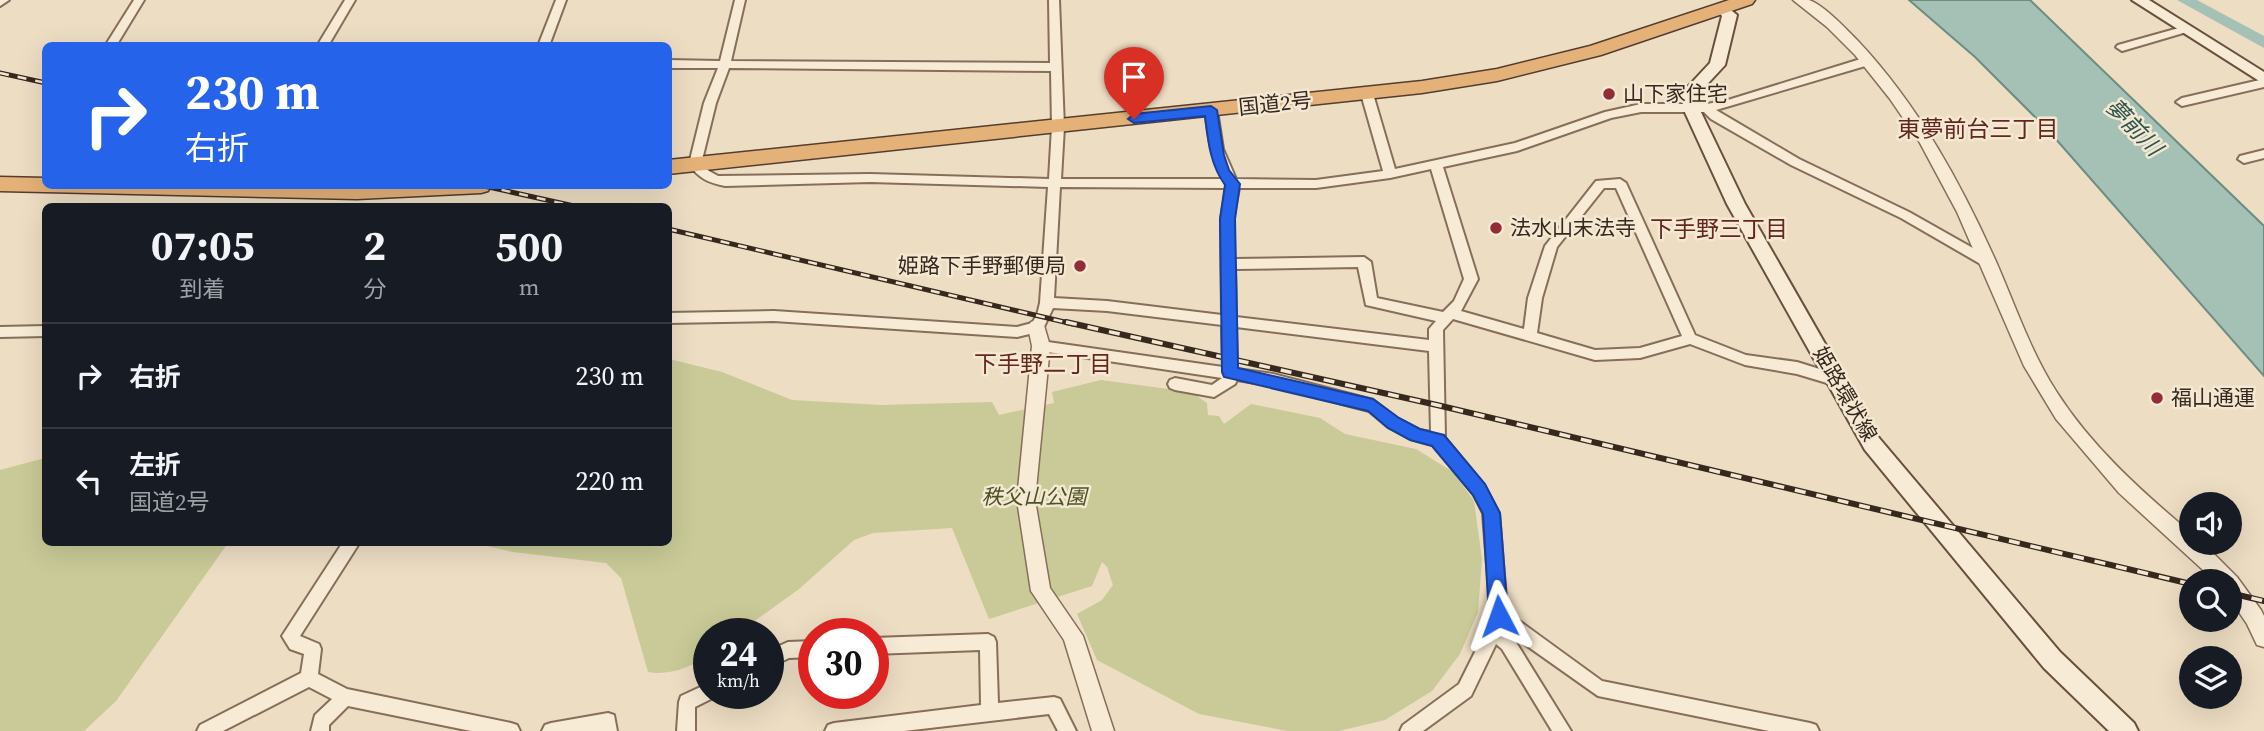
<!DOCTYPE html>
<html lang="ja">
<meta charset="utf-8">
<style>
:root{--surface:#171b24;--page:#242831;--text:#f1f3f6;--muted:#9ea1a6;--line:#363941}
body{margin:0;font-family:"Source Serif 4","Noto Sans JP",serif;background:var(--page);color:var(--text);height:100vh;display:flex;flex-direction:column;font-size:26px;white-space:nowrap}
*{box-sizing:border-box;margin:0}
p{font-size:23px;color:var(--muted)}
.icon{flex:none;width:38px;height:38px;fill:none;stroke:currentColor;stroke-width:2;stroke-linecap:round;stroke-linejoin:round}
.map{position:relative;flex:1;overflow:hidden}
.sheet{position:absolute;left:42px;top:203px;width:630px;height:343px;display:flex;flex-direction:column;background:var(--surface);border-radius:10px;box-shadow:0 7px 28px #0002}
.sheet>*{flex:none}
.hud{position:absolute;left:42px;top:42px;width:630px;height:147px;border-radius:10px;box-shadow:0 7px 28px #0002;background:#2563eb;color:#fff;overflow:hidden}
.tools{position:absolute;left:2179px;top:492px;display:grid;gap:14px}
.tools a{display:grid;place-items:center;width:63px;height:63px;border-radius:50%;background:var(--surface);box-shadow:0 7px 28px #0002;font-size:35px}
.speed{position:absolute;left:693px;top:618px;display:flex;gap:14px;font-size:35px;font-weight:700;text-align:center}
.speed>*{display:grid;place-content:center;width:91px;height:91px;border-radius:50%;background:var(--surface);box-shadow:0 7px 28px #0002;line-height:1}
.speed small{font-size:18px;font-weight:400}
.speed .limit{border:10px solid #d22;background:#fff;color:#111}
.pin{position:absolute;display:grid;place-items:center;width:60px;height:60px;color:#fff;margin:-72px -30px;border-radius:50% 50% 50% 0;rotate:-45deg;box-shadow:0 0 7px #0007}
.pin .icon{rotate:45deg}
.me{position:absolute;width:77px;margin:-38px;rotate:356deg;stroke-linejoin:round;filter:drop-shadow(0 0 5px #0008)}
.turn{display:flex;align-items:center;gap:24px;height:147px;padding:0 28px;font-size:32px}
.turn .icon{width:91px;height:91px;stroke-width:2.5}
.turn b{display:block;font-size:49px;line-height:60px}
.eta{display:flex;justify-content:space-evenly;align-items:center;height:119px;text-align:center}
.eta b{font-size:42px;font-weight:700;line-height:49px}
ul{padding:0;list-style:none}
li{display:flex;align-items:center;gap:21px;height:105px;padding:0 28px;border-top:2px solid var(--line)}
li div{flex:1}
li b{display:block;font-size:26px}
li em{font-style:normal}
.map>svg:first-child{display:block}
.green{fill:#c9ca97}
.water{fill:#a5c0b5;stroke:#6c8d82;stroke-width:2}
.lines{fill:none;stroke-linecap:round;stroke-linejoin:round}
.river{fill:#a5c0b5;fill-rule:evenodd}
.minor-casing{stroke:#866e5a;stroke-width:4}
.tertiary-casing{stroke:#866e5a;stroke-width:3}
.secondary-casing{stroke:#684f3e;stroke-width:4}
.trunk-casing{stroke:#543d2f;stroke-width:3}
.minor{fill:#f8ebd6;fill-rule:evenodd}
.tertiary{fill:#f8ebd6;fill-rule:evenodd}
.secondary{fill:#f8ebd6;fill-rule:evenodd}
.trunk{fill:#e4b179;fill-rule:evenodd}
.rail-far1-casing{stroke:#37281e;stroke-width:5}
.rail-casing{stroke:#37281e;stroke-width:6}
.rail-far1{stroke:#f4e8d2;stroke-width:2.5;stroke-dasharray:9;stroke-linecap:butt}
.rail{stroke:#f4e8d2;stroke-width:3.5;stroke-dasharray:11;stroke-linecap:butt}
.route{fill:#2563eb;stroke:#184099;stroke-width:2}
.poi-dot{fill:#932c36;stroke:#f4e8d2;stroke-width:2.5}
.labels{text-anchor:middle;stroke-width:5;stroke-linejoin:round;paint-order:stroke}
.poi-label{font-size:21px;fill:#37281e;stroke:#f4e8d2;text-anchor:start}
.street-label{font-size:21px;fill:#37281e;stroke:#f4e8d2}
.park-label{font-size:21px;font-style:italic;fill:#4b5225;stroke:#f4e8d2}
.water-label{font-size:23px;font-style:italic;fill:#2e5650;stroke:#f4e8d2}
.neighbourhood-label{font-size:23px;fill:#62271f;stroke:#f4e8d2}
</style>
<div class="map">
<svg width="2264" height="731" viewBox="0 0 2264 731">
<rect width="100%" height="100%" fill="#edddc3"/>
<g class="green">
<path d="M669,359L722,372L792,400L881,405L992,402L999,415L1054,403L1052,392L1101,380L1191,392L1207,403L1208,415L1219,416L1224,424L1251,404L1320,418L1345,434L1416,449L1453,472L1474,501L1482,559L1478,612L1460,654L1432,691L1385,720L1339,731H1287L1199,714L1097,660L1077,614L1102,600L1113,585L1107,567L1102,562L1092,586L989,619L952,528L873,533L854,540L799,589L738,633L709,634V655C692,667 669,676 648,672L621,578L606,563L513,552L473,543L668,542Z"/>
<path d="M45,458L46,542L228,543L116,701L84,731H0V470Z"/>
</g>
<path class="water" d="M1909,0H2030L2264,226V376L2047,129L1975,57Z"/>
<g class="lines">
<path class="river" d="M2177,0H2197L2264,36V48Z"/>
<g class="minor-casing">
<g id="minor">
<path d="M0,0H9L0,6Z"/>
<path d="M134,0H144L116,46H105Z"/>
<path d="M345,0H355L328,46H317Z"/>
<path d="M556,0H566L549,46H538Z"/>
<path d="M735,0H745L731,61L1050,63L1049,0H1059L1064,127L1061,179H1223C1211,158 1208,134 1205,110L1211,106L1217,110L1223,149L1236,179L1316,180L1383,171L1361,94L1367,90L1373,94L1395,169L1515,143L1605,112L1641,104H1707L1728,100L1864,58H1872V64L1716,110L1799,159L1909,212L1994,260L1996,263L1994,266H1984L1901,218L1791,165L1711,119L1704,112H1641L1611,118L1517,151L1443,167L1478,279L1461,311L1524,329L1528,298L1545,246L1596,181L1620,179L1626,183L1695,335L1746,355L1797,362L1842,376L1844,380L1842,384L1837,386L1797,374L1745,365L1690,344L1640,358L1595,360L1453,319L1443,330L1445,438L1484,485L1499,513L1507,612L1602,681L1810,723L1816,725L1819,731H1769L1598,696L1503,629L1514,639L1571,731H1552L1502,649L1496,644L1471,696L1423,731H1400L1403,725L1459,684L1486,630L1491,616L1483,513L1474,495L1433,445L1411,439L1388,427L1369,411L1273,386L1237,380L1235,384L1214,397L1175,390L1170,388L1168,384L1170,380L1175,378L1212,385L1222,378L1041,351L1036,350L1034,346L1036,342L1041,341L1223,367L1222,325L1107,311L1053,308L1042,331L1017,337L774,321L668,323V313L774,311L1017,327L1032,323L1037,315L1040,303L1048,187L870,182L725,186C709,183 698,178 689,164L704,103L718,68H668V60L720,61ZM729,68L1051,71L1052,127L1049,179L870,174L718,176L709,171L701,164L716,103ZM1431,169L1464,279L1454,301L1443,312L1377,298L1371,262L1364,257L1234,259L1233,219L1239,188H1316L1390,178ZM1060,187L1226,188L1221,219L1222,315L1107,301L1054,298ZM1604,188H1616L1682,336L1640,348L1595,350L1537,333L1542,298L1557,247ZM1358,267L1366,305L1436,321L1429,329V340L1236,317L1235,269ZM1236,327L1429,351L1431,432L1419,430L1398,419L1373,400L1273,374L1237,369Z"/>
<path d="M2186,26L2190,27V31L2122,51L2116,47L2118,45Z"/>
<path d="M2264,79V87L2182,106L2176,102L2182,98Z"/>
<path d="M2264,150V158L2244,163L2238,159L2240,156Z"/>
<path d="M46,326V336L0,337V327Z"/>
<path d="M343,542H360L300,636L319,644L321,649L318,674L347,689L511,723L517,725L520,731H471L348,706L329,725V731H311L315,715L332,699L309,687L223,731H197L200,725L301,673L304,654L290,649L282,636Z"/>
<path d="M988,634L994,637L996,642L998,703L1054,697L1060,699L1076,731H1058L1049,714L904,731H825L828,725L834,723L981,705L980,650L873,654V638Z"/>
<path d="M814,641V657L789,658L768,668V651L788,642Z"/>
<path d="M709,683V693H717L715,697L695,707V731H677L679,702L681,696Z"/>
<path d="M608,713L614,715L617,731H542L545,725L551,723Z"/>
</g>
</g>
<g class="tertiary-casing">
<g id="tertiary">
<path d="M1793,0C1798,0 1805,0 1809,0C1824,5 1847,30 1858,41C1919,106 1962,185 1998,266C2016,308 2031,352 2056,391C2091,446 2141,491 2191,533V542H2202L2237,577L2261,610L2264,616V647L2257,645L2247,624L2230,599V581H2215L2119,493L2056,419L2024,366L1957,212L1920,143L1890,99L1855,55L1827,27Z"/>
<path d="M1037,320L1043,322L1050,346L1035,500L1050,588L1083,636L1114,731H1092L1064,640L1031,591L1017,500L1032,346L1028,327L1031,322Z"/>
</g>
</g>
<g class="secondary-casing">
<g id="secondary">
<path d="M2132,0H2149L2264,72V84Z"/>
<path d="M1722,3L1737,15L1725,65L1699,93V108L1745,204L1879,438L2060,652L2134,723L2138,731H2109L2044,668L1865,450L1727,204L1683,108V92L1710,63L1722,16L1715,8Z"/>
</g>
</g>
<g class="trunk-casing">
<g id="trunk">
<path d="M1729,0H1755L1752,4L1601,55L1497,81L1422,93L668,174V160L1422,81L1497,69L1590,46Z"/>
<path d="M0,177L46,178V186H491L488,191L481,193L357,199L0,191Z"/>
</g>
</g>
<use href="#minor" class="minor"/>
<use href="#tertiary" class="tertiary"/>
<use href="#secondary" class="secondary"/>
<use href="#trunk" class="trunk"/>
<g class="rail-far1-casing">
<g id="rail-far1">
<path d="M0,73L46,83"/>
<path d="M484,186L574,206"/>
<path d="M668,229L1073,324"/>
</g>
</g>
<g class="rail-casing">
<g id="rail">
<path d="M1066,322L1437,405L2191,584"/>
<path d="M2230,593L2264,601"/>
</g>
</g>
<use href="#rail-far1" class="rail-far1"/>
<use href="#rail" class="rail"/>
</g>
<path class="route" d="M1211,106L1217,110L1224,155L1229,170L1240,184L1235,219L1238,368L1373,399L1399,418L1420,429L1444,435L1485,484L1500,513L1508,616L1505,622L1499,624L1492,622L1489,616L1483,514L1473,495L1432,446L1410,440L1388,428L1368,411L1224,377L1222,372L1220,219L1225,185C1210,164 1208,141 1205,116L1134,123L1128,119L1134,114Z"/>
<g class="poi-dot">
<circle cx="1609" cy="94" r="7"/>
<circle cx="1496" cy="228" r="7"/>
<circle cx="1080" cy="266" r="7"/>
<circle cx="2157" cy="398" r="7"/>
</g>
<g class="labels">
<g class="poi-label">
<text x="1623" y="101">山下家住宅</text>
<text x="1510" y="235">法水山末法寺</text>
<text x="1066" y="273" text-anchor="end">姫路下手野郵便局</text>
<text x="2171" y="405">福山通運</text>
</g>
<g class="street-label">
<text transform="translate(1275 104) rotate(-6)" y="7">国道2号</text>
<text transform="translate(1845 394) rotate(60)" y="7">姫路環状線</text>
</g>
<g class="park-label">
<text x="1034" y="504">秩父山公園</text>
</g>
<g class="water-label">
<text transform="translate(2134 127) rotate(46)" y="8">夢前川</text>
</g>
<g class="neighbourhood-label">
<text x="1978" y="137">東夢前台三丁目</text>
<text x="1719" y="237">下手野三丁目</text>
<text x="1043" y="372">下手野二丁目</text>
</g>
</g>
</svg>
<div class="tools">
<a><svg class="icon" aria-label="sound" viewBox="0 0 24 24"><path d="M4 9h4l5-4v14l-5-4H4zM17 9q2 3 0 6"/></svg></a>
<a><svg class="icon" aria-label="search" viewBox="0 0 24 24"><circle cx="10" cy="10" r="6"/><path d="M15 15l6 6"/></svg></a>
<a><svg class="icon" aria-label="layers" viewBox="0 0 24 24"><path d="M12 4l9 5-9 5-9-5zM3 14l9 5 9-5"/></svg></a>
</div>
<div class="speed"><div>24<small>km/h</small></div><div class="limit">30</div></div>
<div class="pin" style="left:1134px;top:119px;background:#d93025"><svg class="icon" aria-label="arrive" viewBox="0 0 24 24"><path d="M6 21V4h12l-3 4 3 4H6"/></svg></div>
<svg class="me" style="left:1499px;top:616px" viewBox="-20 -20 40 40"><path d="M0-17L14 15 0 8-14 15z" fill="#2563eb" stroke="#fff" stroke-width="4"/></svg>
<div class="hud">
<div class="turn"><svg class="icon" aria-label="right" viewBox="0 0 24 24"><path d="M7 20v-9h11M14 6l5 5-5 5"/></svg><div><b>230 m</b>右折</div></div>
</div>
<section class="sheet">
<div class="eta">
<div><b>07:05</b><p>到着</p></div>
<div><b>2</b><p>分</p></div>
<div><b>500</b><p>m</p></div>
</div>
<ul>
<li><svg class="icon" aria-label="right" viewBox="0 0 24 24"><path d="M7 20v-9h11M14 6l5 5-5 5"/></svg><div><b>右折</b></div><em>230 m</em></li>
<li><svg class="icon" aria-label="left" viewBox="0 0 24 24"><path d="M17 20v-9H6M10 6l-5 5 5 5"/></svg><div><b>左折</b><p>国道2号</p></div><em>220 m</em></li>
</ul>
</section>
</div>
